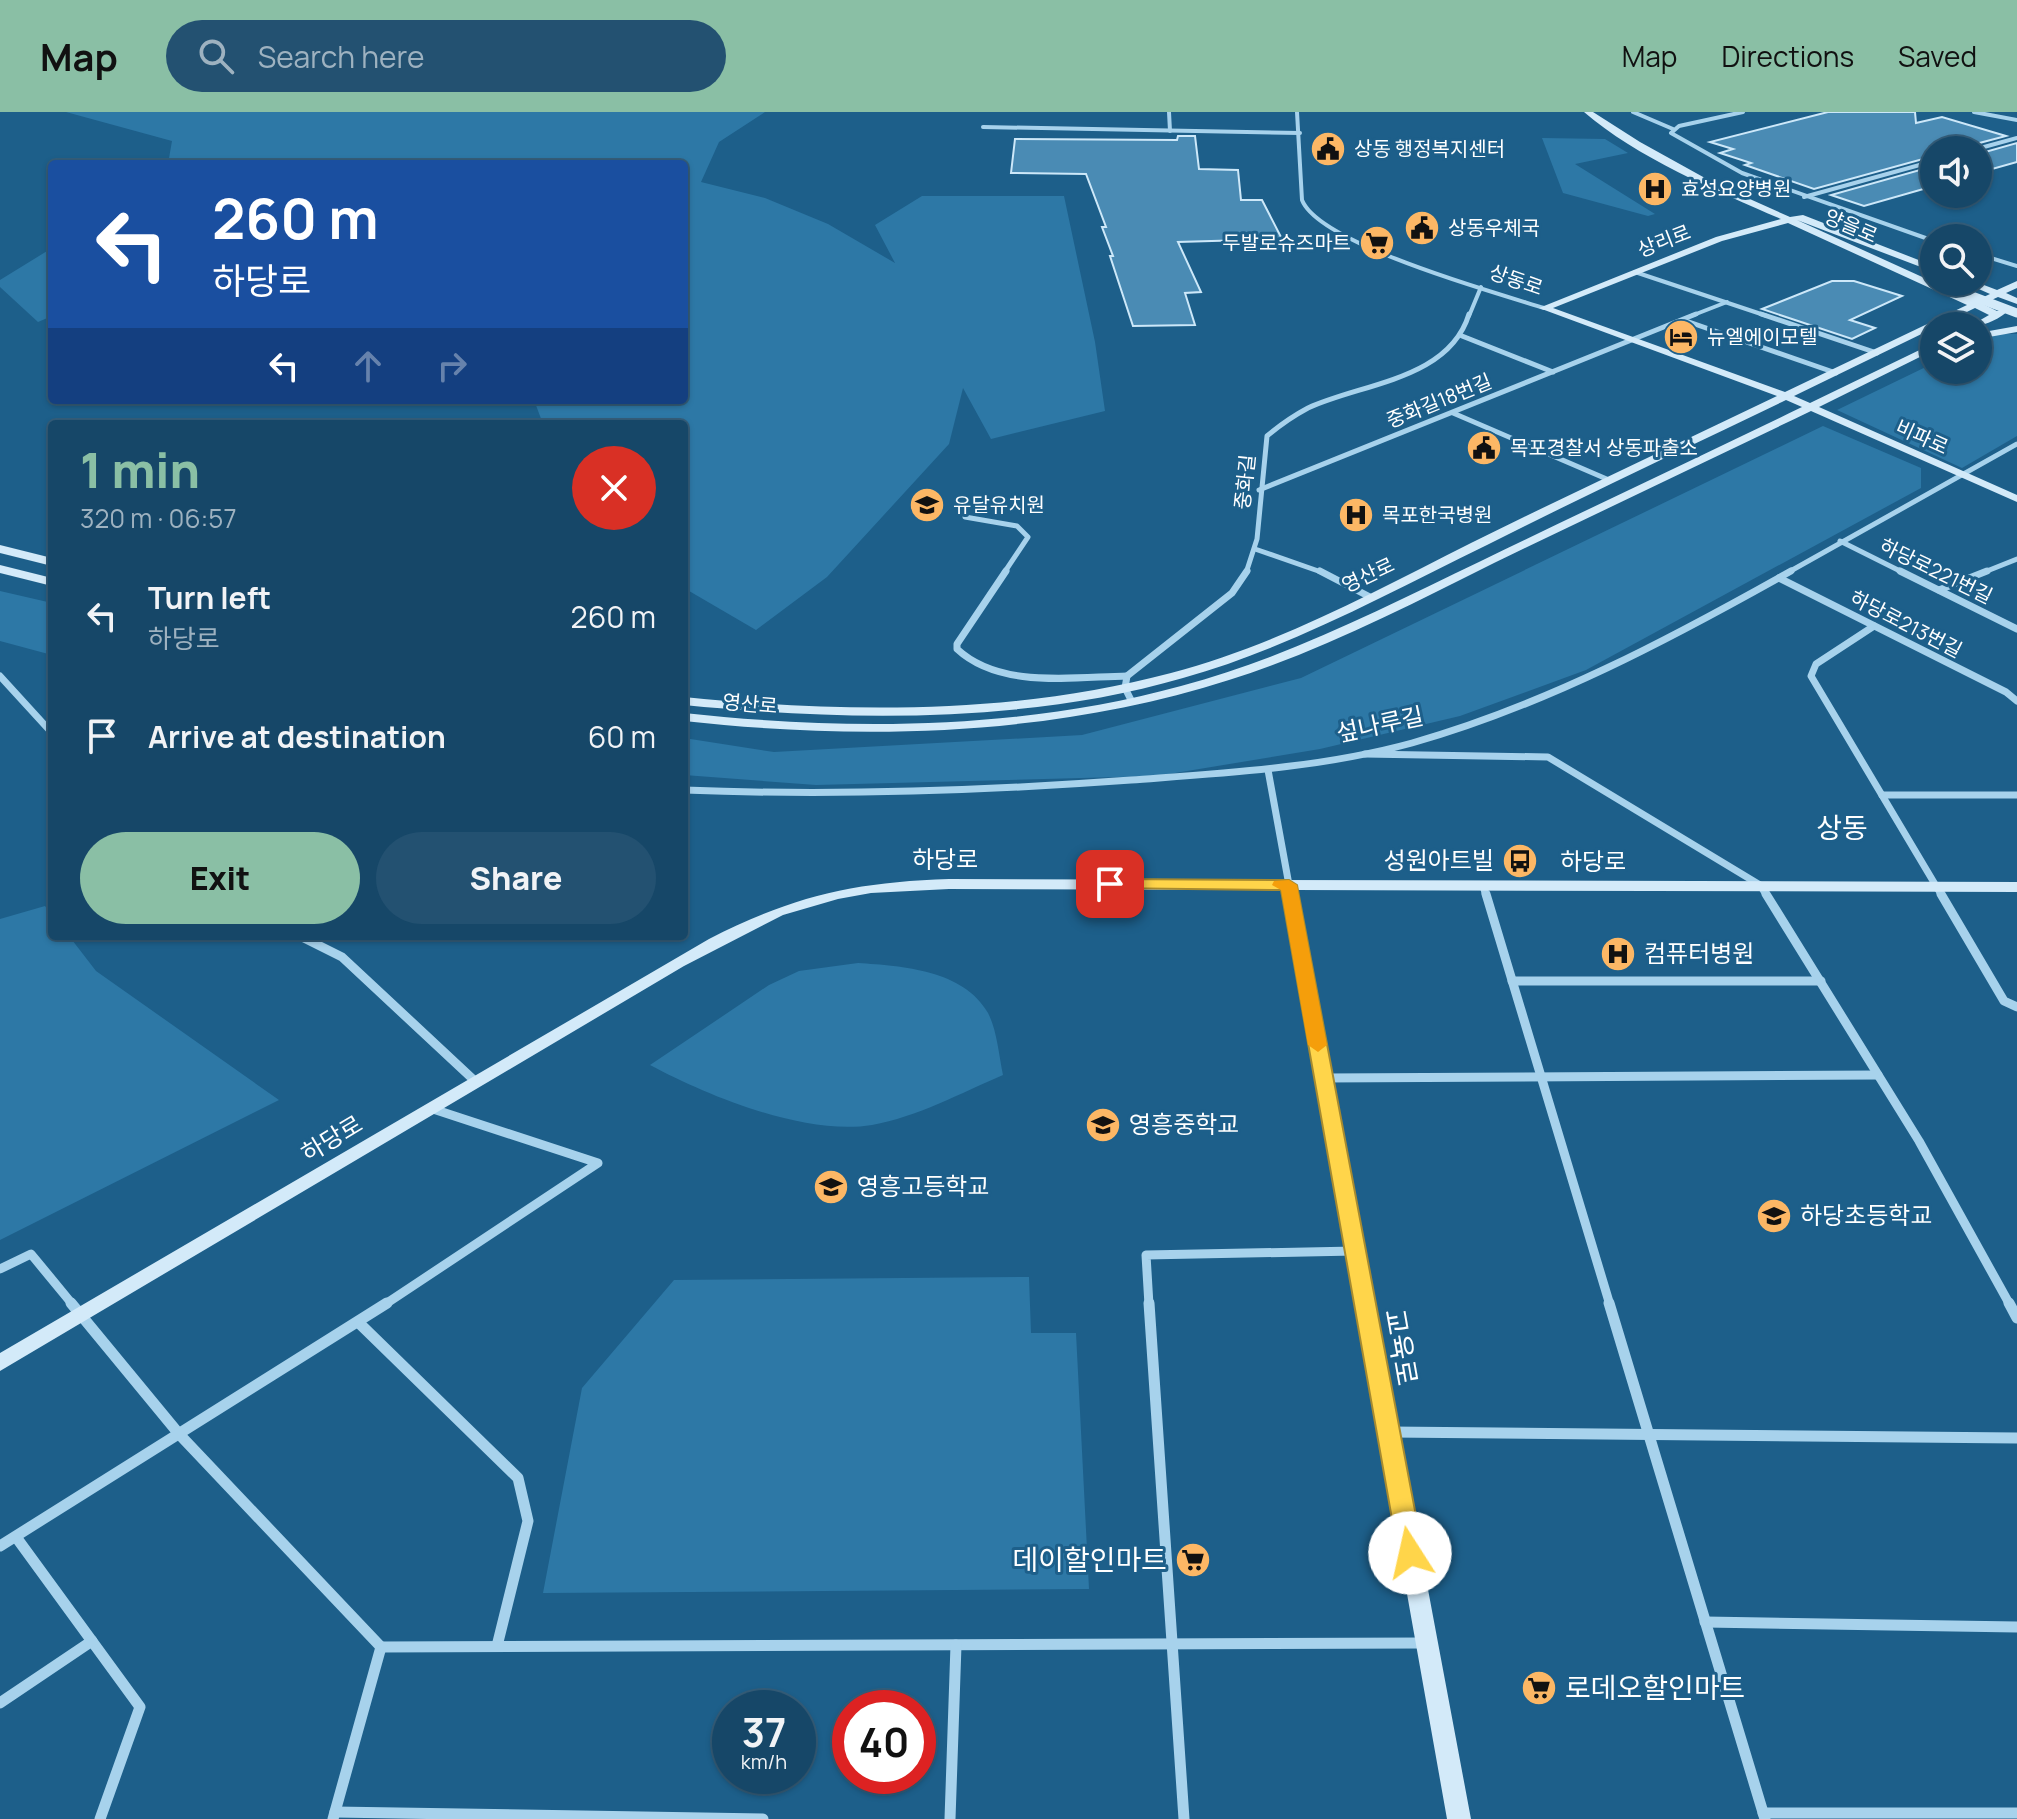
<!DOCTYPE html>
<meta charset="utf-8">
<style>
:root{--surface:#164768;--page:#235171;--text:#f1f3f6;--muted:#9eb2c0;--line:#355f7c;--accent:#8abfa5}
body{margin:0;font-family:Manrope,"Noto Sans KR",sans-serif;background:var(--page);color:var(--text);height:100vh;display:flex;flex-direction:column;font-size:30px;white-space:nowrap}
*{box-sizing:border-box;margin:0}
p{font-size:26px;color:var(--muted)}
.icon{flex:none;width:44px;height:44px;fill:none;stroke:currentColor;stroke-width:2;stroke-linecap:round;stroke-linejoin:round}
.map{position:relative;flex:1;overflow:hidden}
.side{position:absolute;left:48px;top:308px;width:640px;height:520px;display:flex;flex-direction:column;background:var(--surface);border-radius:8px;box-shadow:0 2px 6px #0004,0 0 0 2px var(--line)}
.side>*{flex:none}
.top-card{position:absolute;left:48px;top:48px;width:640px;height:244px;border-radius:8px;box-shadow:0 2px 6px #0004,0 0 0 2px var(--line);background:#1a4fa0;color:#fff;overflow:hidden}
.controls{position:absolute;left:1920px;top:24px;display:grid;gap:16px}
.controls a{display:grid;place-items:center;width:72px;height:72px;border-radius:50%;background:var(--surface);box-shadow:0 2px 6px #0004,0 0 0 2px var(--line);font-size:40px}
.speed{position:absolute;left:712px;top:1578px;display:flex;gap:16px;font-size:40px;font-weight:700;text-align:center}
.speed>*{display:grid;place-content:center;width:104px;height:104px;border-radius:50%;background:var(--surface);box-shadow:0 2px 6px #0004,0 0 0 2px var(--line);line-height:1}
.speed small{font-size:20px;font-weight:400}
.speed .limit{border:12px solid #d22;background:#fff;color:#111}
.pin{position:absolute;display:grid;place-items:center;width:68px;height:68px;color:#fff;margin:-34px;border-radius:16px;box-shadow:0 4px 12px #0006}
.me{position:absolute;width:88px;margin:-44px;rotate:350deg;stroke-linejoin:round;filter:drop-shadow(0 0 6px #0008)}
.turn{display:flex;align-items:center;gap:28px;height:168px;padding:0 32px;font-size:36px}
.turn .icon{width:104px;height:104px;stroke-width:2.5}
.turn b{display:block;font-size:56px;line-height:68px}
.lanes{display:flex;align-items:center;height:76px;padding:0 32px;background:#0003;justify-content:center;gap:40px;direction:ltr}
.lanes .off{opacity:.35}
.round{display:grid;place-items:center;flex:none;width:84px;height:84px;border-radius:42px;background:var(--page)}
.summary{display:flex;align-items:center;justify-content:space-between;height:136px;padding:0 32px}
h1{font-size:48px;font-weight:800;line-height:60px;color:var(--accent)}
.cta{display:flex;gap:16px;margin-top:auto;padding:16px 32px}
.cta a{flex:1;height:92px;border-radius:48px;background:var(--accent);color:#111;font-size:32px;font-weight:800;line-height:92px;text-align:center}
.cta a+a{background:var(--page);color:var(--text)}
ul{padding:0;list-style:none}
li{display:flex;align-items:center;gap:24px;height:120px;padding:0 32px}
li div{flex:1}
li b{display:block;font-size:30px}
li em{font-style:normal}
header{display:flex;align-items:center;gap:48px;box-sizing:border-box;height:112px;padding:0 40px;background:var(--accent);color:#111}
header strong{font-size:38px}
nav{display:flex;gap:44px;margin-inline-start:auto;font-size:28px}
.search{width:560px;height:72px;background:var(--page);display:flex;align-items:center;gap:20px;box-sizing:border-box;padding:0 28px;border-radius:44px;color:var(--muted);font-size:30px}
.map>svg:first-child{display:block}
.green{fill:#2d78a6}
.building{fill:#4a8bb4;stroke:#cde8f9;stroke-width:2}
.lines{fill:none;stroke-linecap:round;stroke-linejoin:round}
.street-far4{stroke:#a7d2ec;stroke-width:4}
.street-far3{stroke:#a7d2ec;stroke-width:5}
.street-far2{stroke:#a7d2ec;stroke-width:7}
.street-far1{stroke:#a7d2ec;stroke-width:9}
.street{stroke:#a7d2ec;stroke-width:11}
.secondary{fill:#d3eaf9;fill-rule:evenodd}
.secondary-bridge{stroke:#d3eaf9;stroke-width:9}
.route{fill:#ffd54a;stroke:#a68a30;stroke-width:2}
.slow{fill:#f59e0b}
.labels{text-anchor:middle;stroke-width:6;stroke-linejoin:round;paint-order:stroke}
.far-poi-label{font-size:20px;fill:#fff;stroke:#1d5f8a;text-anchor:start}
.far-street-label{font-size:20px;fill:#fff;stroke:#1d5f8a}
.street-label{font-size:24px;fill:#fff;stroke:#1d5f8a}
.poi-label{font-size:24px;fill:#fff;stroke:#1d5f8a;text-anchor:start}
.quarter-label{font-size:28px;fill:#fff;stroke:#1d5f8a}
.near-street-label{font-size:28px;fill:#fff;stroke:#1d5f8a}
.near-poi-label{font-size:28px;fill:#fff;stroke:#1d5f8a;text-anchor:end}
</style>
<header>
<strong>Map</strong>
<div class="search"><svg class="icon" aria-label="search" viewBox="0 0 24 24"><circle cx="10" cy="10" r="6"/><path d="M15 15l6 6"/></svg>Search here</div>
<nav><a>Map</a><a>Directions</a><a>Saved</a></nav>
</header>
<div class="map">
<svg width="2017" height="1707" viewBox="0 0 2017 1707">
<rect width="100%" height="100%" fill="#1d5f8a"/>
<g class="green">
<path d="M66,0H765L719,30L701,70L765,86L828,112L895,151L875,113L922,84H1064L1095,230L1105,299L991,327L963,276L949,332L827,465L756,518L684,476V312H543L534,288H684V52H168L172,29Z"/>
<path d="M1542,26L1605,27L1628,41L1575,52L1655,102L1648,104L1563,81Z"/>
<path d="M52,136V204L38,210L0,175V168Z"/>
<path d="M1999,222H2017V324L1962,356L1837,298L1934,251V258H1978V230Z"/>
<path d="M1823,314L1921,356V376L1586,558L1460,604L1320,637L1157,664L816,673L684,663V626L774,640L1082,623L1301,566Z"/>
<path d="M0,479L52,491V543L0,529Z"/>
<path d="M45,794L52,803V824H69L96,859L279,988L0,1128V807Z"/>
<path d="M858,851C902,854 964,858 988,901C997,918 999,944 1003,963C961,981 917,1005 872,1013C805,1024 708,984 650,953L769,873L799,859Z"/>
<path d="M1029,1165L1031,1221H1076L1089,1477L543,1481L582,1276L674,1168Z"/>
</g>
<g class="building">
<path d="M1828,0H1915L1916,11L1942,5L2006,24L1972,33L1968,38H1934V44L1814,77L1745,53L1751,51L1720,41L1733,37L1710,30Z"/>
<path d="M1178,24H1195L1199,57L1238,58L1241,88H1262L1282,127L1178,130L1201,180L1185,181L1195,213L1133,214L1110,144H1113L1102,115H1106L1086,62L1011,61L1015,27L1177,28Z"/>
<path d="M2017,31V50L1978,61V42Z"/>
<path d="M1934,54V74L1864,94L1831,83Z"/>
<path d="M1832,169H1854L1902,184L1850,208L1875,216L1852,227L1762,197Z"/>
</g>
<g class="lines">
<g class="street-far4">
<path d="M1169,0L1170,19"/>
<path d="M1297,0L1302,88C1319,132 1496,181 1544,196"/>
<path d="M1633,0L1673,17"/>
<path d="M1743,0L1679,14L1671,21L1742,61L1934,129"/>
<path d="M1974,0L2017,8"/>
<path d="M983,15L1300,21"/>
<path d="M1973,38L2017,26"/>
<path d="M1804,85L1934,49"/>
<path d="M1978,142L2017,154"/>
<path d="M1635,160L1767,204"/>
<path d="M1469,204L1481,175"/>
<path d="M1691,204L1727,190"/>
</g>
<g class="street-far3">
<path d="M1761,202L1877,241"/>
<path d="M1686,209L1836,261"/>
<path d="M1462,224L1553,260"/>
<path d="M1453,301L1609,368"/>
<path d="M1259,378L1696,202"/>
<path d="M965,405L1017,414L1028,425L1004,461"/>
<path d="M1840,429L1904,461"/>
<path d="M1255,437L1324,461"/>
<path d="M1246,461L1257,427L1267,324C1280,313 1293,304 1308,296C1362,271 1449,268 1469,202"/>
<path d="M1787,461L2017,332"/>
<path d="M1982,461L2017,447"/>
</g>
<g class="street-far2">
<path d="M1006,459L957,532V537C1000,577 1073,565 1127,564"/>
<path d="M1320,459L1370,485"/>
<path d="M1900,459L2017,517"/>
<path d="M1779,466L2006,580L2017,589"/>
<path d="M1939,478L1987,459"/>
<path d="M1874,514L1816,552L1811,564L1942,784"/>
<path d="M0,564L52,621"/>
<path d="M1131,588L1125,576L1127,564L1232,481L1247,459"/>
<path d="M1365,642L1548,645L1760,773L1767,784"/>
<path d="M1268,658L1289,773"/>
<path d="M684,678C834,684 981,679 1131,668C1224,661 1321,656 1412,631C1546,593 1670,527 1791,459"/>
<path d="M1882,683H2017"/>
<path d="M1483,774L1486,784"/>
</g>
<g class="street-far1">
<path d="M1486,782L1610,1193"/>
<path d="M1766,782L1919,1029L2010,1193"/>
<path d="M1941,782L2004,889L2017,895"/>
<path d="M300,824L342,845L476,970"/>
<path d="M1512,869H1821"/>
<path d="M1324,966L1878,963"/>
<path d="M0,1157L31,1142L73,1193"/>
<path d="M384,1193L598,1051L430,996"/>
<path d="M1149,1193L1146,1143L1355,1139"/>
</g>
<g class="street">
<path d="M71,1191L179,1322L381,1535L333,1707"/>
<path d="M1149,1191L1184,1707"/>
<path d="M1609,1191L1765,1707"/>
<path d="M2009,1191L2017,1206"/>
<path d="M358,1210L518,1366L528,1409L497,1534"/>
<path d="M1390,1320L2017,1326"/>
<path d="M16,1425L140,1595L100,1707"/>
<path d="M0,1434L387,1191"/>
<path d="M1705,1510L2017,1515"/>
<path d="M381,1535L1424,1531"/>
<path d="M0,1591L92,1529"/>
<path d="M335,1700L763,1707"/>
<path d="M1763,1701H2017"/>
<path d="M950,1707L956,1533"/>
</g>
<g class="secondary">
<path d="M1584,0H1593L1640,30L1714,71L1790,105L1803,103L1934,154V160L1797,108L1975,189L1990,182L1963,170H1976L1997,178L2017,169V176L2006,181L2017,186V192L1998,185L1983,192L1997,199L2005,198L2007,200C1994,210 1983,214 1970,214L1989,203L1975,196L1794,284L1810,291L1934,231V238L1819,295L2017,383V390L1811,299C1705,350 1600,400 1494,451C1408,494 1321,539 1229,568C1053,624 866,629 684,609V601C849,619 1020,618 1181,574C1286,546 1383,496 1481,449C1588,397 1695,347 1802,295L1786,288C1686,336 1586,383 1487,433C1387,482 1289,536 1183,566C1025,612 846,609 684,593V585C845,601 1014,603 1171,561C1277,533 1374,480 1471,431C1572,381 1675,333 1777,284L1539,196L1716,125L1781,107C1718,80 1636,45 1584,0ZM1788,111L1967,193L1785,280L1553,196L1722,129Z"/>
<path d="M2017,214V220L1978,227V221Z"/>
<path d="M0,433L52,446V454L0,441Z"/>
<path d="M0,453L52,466V474L0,461Z"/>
<path d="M949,767L2017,770V780L1297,778L1471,1707H1447L1282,778L949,777L871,781L838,787L783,803L684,854L0,1259V1241L709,827C793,784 855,770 949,767Z"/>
</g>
<path class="secondary-bridge" d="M1943,173L2017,201"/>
</g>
<path class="route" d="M1110,767L1289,768L1297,773L1423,1441L1419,1448L1410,1451L1401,1448L1398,1441L1281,778L1103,776V768Z"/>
<path class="slow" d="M1289,768L1297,773L1327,933L1318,940L1308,933L1281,778L1272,773L1274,769Z"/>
<defs>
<g id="civic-disc" transform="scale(1.8)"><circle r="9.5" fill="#fcb765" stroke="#1d5f8a"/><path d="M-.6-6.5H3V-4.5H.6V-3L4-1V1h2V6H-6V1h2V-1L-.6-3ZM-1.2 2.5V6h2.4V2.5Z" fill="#111"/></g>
<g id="hospital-disc" transform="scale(1.8)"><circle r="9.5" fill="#fcb765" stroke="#1d5f8a"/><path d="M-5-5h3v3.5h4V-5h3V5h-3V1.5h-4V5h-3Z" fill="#111"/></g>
<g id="supermarket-disc" transform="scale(1.8)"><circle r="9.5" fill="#fcb765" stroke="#1d5f8a"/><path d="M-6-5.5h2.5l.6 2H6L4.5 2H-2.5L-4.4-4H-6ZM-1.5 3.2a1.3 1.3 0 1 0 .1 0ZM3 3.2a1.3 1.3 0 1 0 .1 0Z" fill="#111"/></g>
<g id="hotel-disc" transform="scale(1.8)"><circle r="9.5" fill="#fcb765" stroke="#1d5f8a"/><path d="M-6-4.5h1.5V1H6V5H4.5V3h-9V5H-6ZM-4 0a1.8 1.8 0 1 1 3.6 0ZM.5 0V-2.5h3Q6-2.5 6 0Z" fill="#111"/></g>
<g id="school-disc" transform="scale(1.8)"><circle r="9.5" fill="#fcb765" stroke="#1d5f8a"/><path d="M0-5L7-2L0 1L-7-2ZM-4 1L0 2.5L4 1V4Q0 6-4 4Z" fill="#111"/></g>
<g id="bus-disc" transform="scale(1.8)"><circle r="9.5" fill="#fcb765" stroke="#1d5f8a"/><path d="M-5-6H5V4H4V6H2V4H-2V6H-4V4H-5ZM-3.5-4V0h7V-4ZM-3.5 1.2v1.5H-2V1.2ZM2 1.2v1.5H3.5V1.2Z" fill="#111"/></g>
</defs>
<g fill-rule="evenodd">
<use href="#civic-disc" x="1328" y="37"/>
<use href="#hospital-disc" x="1655" y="77"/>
<use href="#civic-disc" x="1422" y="116"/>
<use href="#supermarket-disc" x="1377" y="131"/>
<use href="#hotel-disc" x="1681" y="225"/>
<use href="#civic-disc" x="1484" y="336"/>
<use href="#school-disc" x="927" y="393"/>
<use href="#hospital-disc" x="1356" y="403"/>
<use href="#bus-disc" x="1520" y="749"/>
<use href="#hospital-disc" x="1618" y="842"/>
<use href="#school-disc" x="1103" y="1013"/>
<use href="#school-disc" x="831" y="1075"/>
<use href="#school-disc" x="1774" y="1104"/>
<use href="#supermarket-disc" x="1193" y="1448"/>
<use href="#supermarket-disc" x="1539" y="1576"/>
</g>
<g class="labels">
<g class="far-poi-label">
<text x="1354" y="44">상동 행정복지센터</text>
<text x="1681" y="84">효성요양병원</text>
<text x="1448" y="123">상동우체국</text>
<text x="1351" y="138" text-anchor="end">두발로슈즈마트</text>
<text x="1707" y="232">뉴엘에이모텔</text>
<text x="1510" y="343">목포경찰서 상동파출소</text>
<text x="953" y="400">유달유치원</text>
<text x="1382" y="410">목포한국병원</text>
</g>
<g class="far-street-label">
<text transform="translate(1851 114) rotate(23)" y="7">양을로</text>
<text transform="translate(1664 129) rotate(-21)" y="7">상리로</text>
<text transform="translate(1516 168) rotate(19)" y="7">상동로</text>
<text transform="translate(1439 289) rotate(-22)" y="7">중화길18번길</text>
<text transform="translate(1922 325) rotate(24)" y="7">비파로</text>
<text transform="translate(1245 370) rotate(-84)" y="7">중화길</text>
<text transform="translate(1936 459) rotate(26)" y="7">하당로221번길</text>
<text transform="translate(1368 463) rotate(-25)" y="7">영산로</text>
<text transform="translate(1906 512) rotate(27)" y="7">하당로213번길</text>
<text transform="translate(750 592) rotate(5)" y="7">영산로</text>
</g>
<g class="street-label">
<text transform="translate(1380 613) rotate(-12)" y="8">섶나루길</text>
<text x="945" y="756">하당로</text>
<text x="1593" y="758">하당로</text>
<text transform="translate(332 1027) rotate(-31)" y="8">하당로</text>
</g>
<g class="poi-label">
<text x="1494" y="757" text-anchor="end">성원아트빌</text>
<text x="1644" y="850">컴퓨터병원</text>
<text x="1129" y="1021">영흥중학교</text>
<text x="857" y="1083">영흥고등학교</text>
<text x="1800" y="1112">하당초등학교</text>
</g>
<g class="quarter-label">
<text x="1842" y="726">상동</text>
</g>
<g class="near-street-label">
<text transform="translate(1401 1235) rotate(80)" y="10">교육로</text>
</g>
<g class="near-poi-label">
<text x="1167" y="1458">데이할인마트</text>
<text x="1565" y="1586" text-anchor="start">로데오할인마트</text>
</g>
</g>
</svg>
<div class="controls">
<a><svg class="icon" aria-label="sound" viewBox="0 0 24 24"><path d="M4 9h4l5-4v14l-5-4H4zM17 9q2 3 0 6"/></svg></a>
<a><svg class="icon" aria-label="search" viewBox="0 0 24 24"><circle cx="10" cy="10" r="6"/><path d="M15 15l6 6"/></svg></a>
<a><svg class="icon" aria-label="layers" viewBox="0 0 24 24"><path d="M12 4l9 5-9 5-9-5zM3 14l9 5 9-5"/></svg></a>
</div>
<div class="speed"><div>37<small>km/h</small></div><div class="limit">40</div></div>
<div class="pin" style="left:1110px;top:772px;background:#d93025"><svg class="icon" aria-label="arrive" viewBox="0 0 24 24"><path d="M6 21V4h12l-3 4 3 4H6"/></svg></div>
<svg class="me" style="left:1410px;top:1441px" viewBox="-20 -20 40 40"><circle r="19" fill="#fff"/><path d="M0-13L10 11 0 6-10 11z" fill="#ffd54a"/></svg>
<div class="top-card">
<div class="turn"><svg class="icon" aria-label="left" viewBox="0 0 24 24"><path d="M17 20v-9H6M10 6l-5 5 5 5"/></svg><div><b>260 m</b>하당로</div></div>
<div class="lanes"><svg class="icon" aria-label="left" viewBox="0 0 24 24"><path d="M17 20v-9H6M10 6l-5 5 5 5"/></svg><svg class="icon off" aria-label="ahead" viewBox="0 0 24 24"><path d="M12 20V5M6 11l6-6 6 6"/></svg><svg class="icon off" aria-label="right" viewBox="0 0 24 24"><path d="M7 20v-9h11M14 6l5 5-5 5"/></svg></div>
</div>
<section class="side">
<div class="summary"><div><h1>1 min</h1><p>320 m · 06:57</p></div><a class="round" style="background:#d93025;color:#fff"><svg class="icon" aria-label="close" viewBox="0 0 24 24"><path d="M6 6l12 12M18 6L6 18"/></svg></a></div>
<ul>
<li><svg class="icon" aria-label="left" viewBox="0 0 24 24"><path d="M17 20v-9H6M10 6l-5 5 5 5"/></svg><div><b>Turn left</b><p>하당로</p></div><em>260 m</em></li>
<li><svg class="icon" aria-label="arrive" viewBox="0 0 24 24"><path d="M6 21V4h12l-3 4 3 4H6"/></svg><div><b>Arrive at destination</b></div><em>60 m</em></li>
</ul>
<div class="cta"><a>Exit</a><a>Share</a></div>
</section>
</div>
